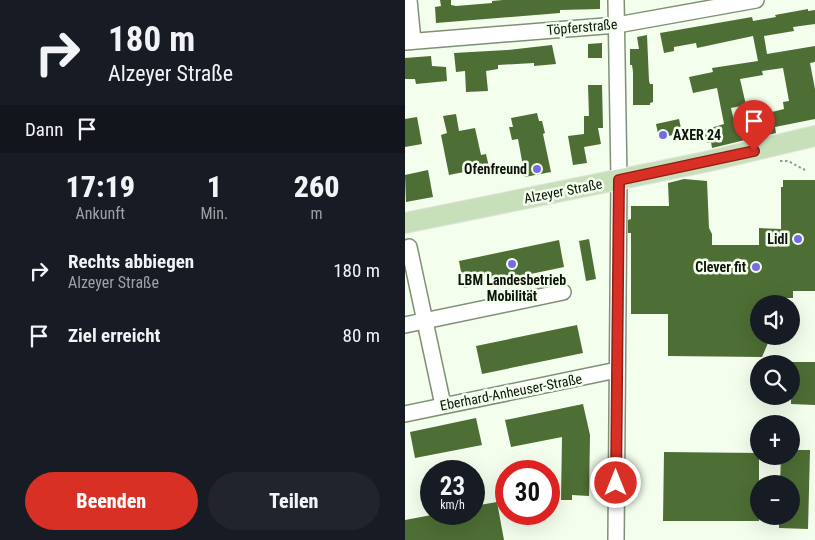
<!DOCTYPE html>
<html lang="de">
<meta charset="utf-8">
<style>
:root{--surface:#171b24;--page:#20242c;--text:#f1f3f6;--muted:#9ea1a6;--accent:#d93025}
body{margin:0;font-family:"Roboto Condensed",sans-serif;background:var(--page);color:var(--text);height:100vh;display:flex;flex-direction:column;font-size:19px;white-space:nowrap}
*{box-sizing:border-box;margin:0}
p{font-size:16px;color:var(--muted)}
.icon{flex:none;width:28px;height:28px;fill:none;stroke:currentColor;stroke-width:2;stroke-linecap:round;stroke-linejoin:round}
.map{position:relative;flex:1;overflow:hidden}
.drawer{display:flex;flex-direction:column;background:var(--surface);width:405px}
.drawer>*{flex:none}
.top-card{background:#171b24;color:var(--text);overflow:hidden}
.buttons{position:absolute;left:345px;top:295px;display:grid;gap:10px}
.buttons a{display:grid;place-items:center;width:50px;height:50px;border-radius:50%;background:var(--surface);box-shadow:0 5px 20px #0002;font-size:25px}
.speed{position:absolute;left:15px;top:460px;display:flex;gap:10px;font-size:25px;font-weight:700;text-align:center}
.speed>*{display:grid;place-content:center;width:65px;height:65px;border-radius:50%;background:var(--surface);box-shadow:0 5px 20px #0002;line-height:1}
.speed small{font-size:12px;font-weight:400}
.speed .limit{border:8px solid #d22;background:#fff;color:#111}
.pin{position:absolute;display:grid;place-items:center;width:42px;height:42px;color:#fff;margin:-51px -21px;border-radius:50% 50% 50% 0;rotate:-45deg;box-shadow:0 0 5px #0007}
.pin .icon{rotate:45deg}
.me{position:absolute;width:55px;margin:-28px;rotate:0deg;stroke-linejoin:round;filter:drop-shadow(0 0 4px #0008)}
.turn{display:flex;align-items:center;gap:18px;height:105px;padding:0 25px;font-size:22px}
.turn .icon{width:65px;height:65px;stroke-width:2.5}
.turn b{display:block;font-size:35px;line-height:42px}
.then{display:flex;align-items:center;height:48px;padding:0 25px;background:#0003;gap:10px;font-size:19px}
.eta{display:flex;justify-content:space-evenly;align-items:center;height:85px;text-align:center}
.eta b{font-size:30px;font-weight:800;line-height:35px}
.action{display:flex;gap:10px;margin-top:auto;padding:10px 25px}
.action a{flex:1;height:58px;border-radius:30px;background:var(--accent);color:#fff;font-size:20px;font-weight:800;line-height:58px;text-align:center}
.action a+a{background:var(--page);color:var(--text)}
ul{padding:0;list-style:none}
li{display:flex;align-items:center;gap:15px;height:65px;padding:0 25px}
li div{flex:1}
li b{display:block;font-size:19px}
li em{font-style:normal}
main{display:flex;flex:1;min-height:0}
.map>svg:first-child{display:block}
.building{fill:#4d6e34}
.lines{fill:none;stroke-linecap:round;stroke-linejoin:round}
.minor-casing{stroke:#809077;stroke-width:18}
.major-casing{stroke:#e2e3e2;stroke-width:22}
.path{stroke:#939a8d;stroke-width:2;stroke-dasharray:2.5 2.5;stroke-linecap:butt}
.minor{stroke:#fff;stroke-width:15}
.major{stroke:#c8e0b9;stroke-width:20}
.route-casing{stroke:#8d1f18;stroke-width:12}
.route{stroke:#d93025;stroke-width:9}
.poi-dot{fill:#756be6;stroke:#f4feed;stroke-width:2}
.labels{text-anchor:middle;stroke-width:5;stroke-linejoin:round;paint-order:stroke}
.street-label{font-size:14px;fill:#0f140b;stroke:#f4feed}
.poi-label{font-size:14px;font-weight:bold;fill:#0f140b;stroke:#f4feed;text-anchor:end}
</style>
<main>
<section class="drawer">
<div class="top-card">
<div class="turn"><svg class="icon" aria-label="right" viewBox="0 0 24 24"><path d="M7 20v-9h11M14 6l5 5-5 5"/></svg><div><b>180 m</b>Alzeyer Straße</div></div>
<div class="then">Dann<svg class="icon" aria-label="arrive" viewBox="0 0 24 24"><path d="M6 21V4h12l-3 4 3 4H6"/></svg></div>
</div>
<div class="eta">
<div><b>17:19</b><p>Ankunft</p></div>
<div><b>1</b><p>Min.</p></div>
<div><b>260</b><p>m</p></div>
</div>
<ul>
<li><svg class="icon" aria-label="right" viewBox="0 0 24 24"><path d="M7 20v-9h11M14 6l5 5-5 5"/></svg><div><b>Rechts abbiegen</b><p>Alzeyer Straße</p></div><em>180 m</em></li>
<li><svg class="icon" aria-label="arrive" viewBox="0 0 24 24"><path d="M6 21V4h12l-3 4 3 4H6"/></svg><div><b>Ziel erreicht</b></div><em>80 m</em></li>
</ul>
<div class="action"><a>Beenden</a><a>Teilen</a></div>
</section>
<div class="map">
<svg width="410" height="540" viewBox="0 0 410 540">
<rect width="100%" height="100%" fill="#f4feed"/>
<g class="building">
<path d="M35,0H46V5L51,6L87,3V1L98,0H195V9L155,10V13L31,23L30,7L36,6Z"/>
<path d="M403,9V11L410,10V24L388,27L389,31L359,36L362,54L410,46V62L405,63L410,89V119L370,127L371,133L363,135L359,117L363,116V113L379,109L378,102L384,101L378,68L357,71L358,75L335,79L341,105L326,108L330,125L336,124L340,140L307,148L306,142L302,143L299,130L319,124L312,88L288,93L284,77L308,72L307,68L353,61L348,36L292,48L291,43L269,47V51L259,53L255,33L347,17L348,21L371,17L370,15Z"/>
<path d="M242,35L244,81L245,84H248V102L245,103V105H228V72L227,65H225V49H234L232,37Z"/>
<path d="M197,43V58H183V44Z"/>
<path d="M147,45L151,64L129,66V63L93,65V69L81,71L83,91L61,92L60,71L51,72L49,53L102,50Z"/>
<path d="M26,56L27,66L41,67L42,81L11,84L10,79H0V58Z"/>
<path d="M183,85H197L198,128H193L196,144L179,147L182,163L168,165L163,136L179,134V116H184Z"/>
<path d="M132,113L134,121H137L140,133L138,134L146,172L120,177L113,139L107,140L104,127H108L106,118Z"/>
<path d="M51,114L54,131L70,128L76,155L81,154L84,167L44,175L36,135L42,133L38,116Z"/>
<path d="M12,117L17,144L0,147V119Z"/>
<path d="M274,119L277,133L254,138L251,124Z"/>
<path d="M23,170L28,197L1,202L0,175Z"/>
<path d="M279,179L302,181L304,228L307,234V245H354V228L376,229V187H378V180H410V291H388V298H365V304H354V336H366L357,357L263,356V314H226V233H223V220L226,219V206H264L263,183Z"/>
<path d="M184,239L191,279L181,281L174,241Z"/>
<path d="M154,240L159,267L59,288L54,261Z"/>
<path d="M172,325L178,353L77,374L71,346Z"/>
<path d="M386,362H410V405L386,404Z"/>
<path d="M178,404L185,435L184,496L167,495V500H156L157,437L106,447L100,420Z"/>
<path d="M71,418L77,445L10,458L5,432Z"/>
<path d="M386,450H405L403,529L374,528V516H386V484H375L376,456H386Z"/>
<path d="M259,452L354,453V521H258Z"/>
<path d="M92,502L99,540H0V520L32,514H69V506Z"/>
</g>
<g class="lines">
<g class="minor-casing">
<g id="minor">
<path d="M4,0L8,41"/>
<path d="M0,42L212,25L351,0"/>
<path d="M4,247L38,405"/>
<path d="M0,325L158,292"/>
<path d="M0,414L212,370"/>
<path d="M211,540L214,180L211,0"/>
</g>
</g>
<g class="major-casing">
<path id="major" d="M0,223L300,162L410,136"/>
</g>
<path class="path" d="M375,161H383L400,170"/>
<use href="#minor" class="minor"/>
<use href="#major" class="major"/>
</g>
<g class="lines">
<g class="route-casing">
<path id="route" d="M211,483L214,180L349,151"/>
</g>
<use href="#route" class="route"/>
</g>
<g class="poi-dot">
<circle cx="258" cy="135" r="5"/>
<circle cx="132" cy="169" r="5"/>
<circle cx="393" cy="239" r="5"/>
<circle cx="107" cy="264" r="5"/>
<circle cx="351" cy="267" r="5"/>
</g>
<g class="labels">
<g class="street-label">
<text transform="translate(177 27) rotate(-5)" y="5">Töpferstraße</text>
<text transform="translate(158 191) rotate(-11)" y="5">Alzeyer Straße</text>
<text transform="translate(106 392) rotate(-11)" y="5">Eberhard-Anheuser-Straße</text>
</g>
<g class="poi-label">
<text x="268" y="140" text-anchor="start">AXER 24</text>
<text x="122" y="174">Ofenfreund</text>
<text x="383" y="244">Lidl</text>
<text x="341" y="272">Clever fit</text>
<text x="107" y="285" text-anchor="middle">LBM Landesbetrieb<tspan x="107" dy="16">Mobilität</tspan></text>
</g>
</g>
</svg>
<div class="buttons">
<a><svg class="icon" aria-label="sound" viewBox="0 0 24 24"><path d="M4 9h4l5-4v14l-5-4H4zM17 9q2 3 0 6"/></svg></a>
<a><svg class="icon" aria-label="search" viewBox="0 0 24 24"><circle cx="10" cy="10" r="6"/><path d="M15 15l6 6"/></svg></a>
<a>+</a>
<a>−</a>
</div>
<div class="speed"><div>23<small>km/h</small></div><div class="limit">30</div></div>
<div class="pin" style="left:349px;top:151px;background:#d93025"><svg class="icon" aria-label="arrive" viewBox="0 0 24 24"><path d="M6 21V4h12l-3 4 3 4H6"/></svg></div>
<svg class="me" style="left:211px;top:483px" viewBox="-20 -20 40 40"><circle r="17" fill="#d93025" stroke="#fff" stroke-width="3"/><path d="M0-11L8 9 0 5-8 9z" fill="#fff"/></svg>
</div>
</main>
